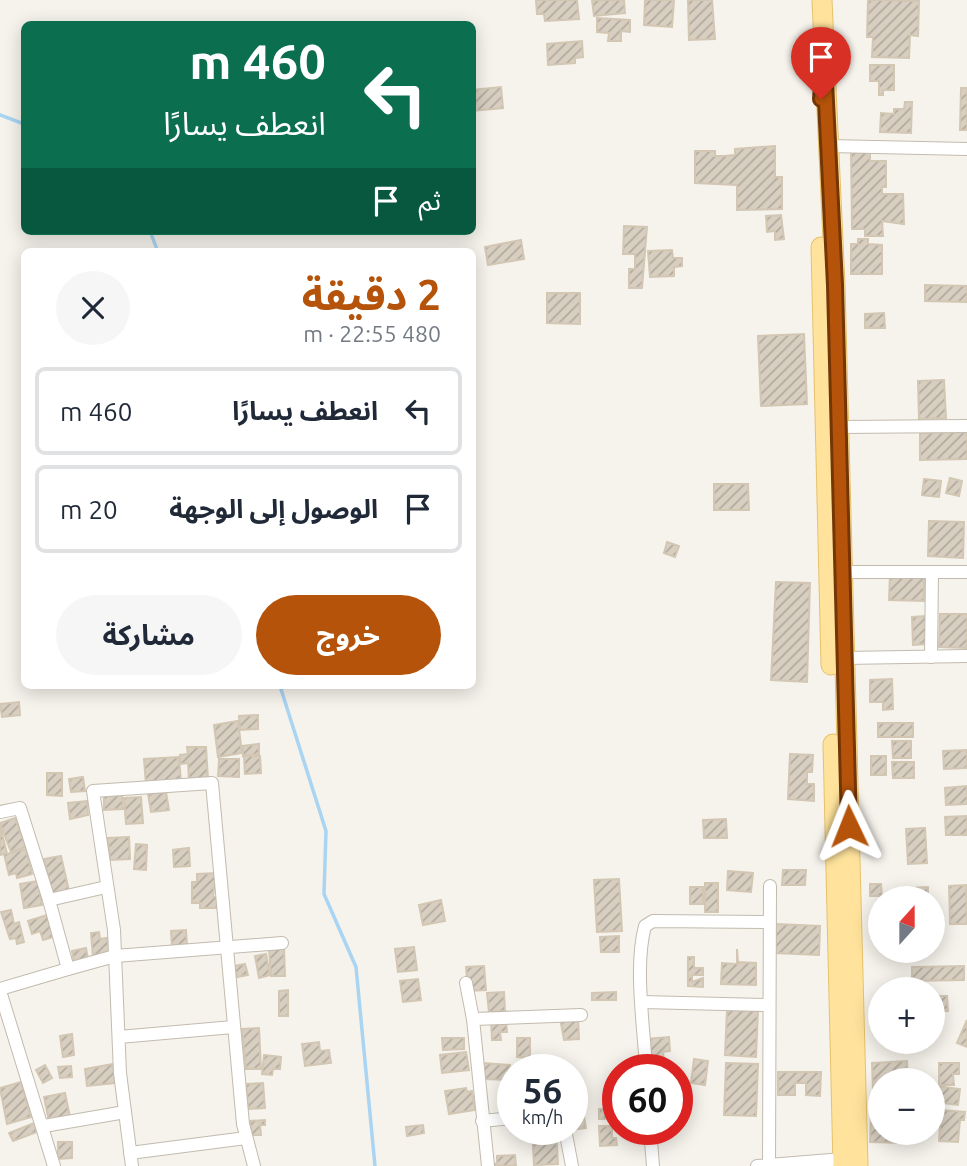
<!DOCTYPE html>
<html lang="ar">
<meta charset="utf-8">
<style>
:root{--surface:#fff;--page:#f6f6f7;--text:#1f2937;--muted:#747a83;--line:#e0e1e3;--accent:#b45309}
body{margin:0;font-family:Ubuntu,"Noto Sans Arabic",sans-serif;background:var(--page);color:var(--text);direction:rtl;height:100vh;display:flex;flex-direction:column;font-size:26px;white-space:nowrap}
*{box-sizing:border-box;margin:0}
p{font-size:23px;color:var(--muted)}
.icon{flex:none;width:38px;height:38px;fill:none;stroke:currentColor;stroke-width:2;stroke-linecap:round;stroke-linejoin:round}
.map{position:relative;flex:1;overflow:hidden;direction:ltr}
.sheet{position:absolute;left:21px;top:248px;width:455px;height:441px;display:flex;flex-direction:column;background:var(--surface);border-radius:10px;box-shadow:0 4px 18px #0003;direction:rtl}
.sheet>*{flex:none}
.hud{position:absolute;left:21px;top:21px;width:455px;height:214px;border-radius:10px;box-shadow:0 4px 18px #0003;direction:rtl;background:#0b6e4f;color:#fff;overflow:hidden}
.needle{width:46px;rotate:21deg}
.buttons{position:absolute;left:868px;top:886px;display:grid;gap:14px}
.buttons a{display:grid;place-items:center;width:77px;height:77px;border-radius:50%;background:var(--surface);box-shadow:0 4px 18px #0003;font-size:35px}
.speed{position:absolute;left:497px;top:1054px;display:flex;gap:14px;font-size:35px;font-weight:700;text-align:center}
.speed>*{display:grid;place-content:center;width:91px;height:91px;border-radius:50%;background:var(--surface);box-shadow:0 4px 18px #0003;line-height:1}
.speed small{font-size:18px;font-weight:400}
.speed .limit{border:10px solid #d22;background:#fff;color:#111}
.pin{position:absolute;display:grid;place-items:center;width:60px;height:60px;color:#fff;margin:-72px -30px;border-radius:50% 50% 50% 0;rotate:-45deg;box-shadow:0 0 7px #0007}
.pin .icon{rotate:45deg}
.me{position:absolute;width:77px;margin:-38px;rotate:358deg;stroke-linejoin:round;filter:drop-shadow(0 0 5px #0008)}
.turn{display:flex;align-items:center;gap:24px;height:147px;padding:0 35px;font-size:32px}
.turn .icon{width:91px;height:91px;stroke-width:2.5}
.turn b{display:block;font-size:49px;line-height:60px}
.then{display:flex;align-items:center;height:66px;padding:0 35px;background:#0003;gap:14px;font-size:26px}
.round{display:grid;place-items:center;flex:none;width:74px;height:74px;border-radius:37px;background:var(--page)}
.headline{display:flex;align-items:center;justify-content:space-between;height:119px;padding:0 35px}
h1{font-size:42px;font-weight:700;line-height:52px;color:var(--accent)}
.action{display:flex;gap:14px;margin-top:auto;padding:14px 35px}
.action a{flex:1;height:80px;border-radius:42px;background:var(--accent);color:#fff;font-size:28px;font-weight:700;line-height:80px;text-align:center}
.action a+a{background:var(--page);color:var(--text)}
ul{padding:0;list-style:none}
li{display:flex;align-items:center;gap:21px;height:88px;margin:0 14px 10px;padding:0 21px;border:4px solid var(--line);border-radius:10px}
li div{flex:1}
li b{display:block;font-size:26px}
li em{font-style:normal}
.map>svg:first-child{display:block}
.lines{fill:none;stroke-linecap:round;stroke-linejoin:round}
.stream{stroke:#a9d4f2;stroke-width:3.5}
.building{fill:url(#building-hatch);stroke:#d3c7b4;stroke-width:2}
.street-casing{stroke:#c2bbae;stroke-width:14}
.primary-casing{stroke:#e6c16a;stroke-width:21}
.street{stroke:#fff;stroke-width:12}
.primary{stroke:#ffe39c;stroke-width:19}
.route-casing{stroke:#753606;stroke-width:18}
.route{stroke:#b45309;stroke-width:12}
</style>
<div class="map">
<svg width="967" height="1166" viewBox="0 0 967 1166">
<defs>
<pattern id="building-hatch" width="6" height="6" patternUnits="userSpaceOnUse" patternTransform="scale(1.75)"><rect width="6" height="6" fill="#d8cfc1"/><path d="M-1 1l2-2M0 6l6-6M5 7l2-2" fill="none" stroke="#b1aa9e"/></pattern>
</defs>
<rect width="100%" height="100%" fill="#f6f3ec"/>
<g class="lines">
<g class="stream">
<path d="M0,115L24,124"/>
<path d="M150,231L158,252"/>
<path d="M280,686L326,831L324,894L356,967L375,1166"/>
</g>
</g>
<g class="building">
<path d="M536,0H577L579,19L545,21L544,14H537Z"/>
<path d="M592,0H624L625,13L594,16Z"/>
<path d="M645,0H674L672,27L644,25Z"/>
<path d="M688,0H712L715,39L689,40Z"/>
<path d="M868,0L919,1L918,36L910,35L909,58L872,57L873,37H867Z"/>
<path d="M597,18L630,20V32L621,31V41H608L609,33L597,32Z"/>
<path d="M582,41L583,57L575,58V63L548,65L547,44Z"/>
<path d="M870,65H894V90H883V95H879V81H870Z"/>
<path d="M501,87L503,108L472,111V90Z"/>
<path d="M961,88H967V130H960Z"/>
<path d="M905,102H912L911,133L880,132L881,113L894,114V109H904Z"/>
<path d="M775,146V177H782V209L737,210V185L695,183V151H715V156H724L735,155V149Z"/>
<path d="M851,151H870V161H886V187H882V194H903L904,224L882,221L883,236H865V229H852Z"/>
<path d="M781,215L784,239L775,240V231L767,232L766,216Z"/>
<path d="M624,226L647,227L642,288H629V269H635V254H623Z"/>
<path d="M858,239H868V244L882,245V274H851V244H858Z"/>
<path d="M521,240L524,259L488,265L485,247Z"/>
<path d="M672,250L673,258H682V266L674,267V276L650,277L648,251Z"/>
<path d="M925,285L967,286V302L925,301Z"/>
<path d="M547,293H580V324L547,323Z"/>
<path d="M884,313L885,328H865V314Z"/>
<path d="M804,334L807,404L761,406L758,336Z"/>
<path d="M944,380L946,418L919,419L918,381Z"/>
<path d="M967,432V459L920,460V433Z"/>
<path d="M950,478L962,481L959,496L946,493Z"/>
<path d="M924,479L941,481L939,497L922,495Z"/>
<path d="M714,484H748L749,510H714Z"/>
<path d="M929,521L964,522L963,558L928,556Z"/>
<path d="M667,542L679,546L675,557L664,553Z"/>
<path d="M890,574L924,575V601L889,600Z"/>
<path d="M776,582L810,583L807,682L771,680Z"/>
<path d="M940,614H967V648L939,647Z"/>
<path d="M926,616L927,644L913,645L912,617Z"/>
<path d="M892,679L893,709L883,710V702H870V680Z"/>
<path d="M19,702L20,715L2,717L0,704Z"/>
<path d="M258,715V729L240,730L239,716Z"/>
<path d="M238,721L242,753L218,757L214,725Z"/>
<rect x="878" y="723" width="35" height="14"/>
<path d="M892,741H911V758H893Z"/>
<path d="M259,744V754L243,756V746Z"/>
<path d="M187,747H206L208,779L189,780L188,763L180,764V755L188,754Z"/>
<path d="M967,750V768L944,769L943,751Z"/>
<path d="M790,754L813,755L812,772H807V784H814V801L788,799Z"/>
<path d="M244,756H260L261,773L245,774Z"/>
<rect x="871" y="756" width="15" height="19"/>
<path d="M179,757L181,782L146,785L144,759Z"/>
<path d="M219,759H239V777L218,776Z"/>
<path d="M892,762H914V778H893Z"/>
<path d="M47,773H62V796L47,795Z"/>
<path d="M83,777L85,791L71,792L69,779Z"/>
<path d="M967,786V804L946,805L945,788Z"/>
<path d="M166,792L169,810L151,812L148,794Z"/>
<path d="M122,795L123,809L104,810V796Z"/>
<path d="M141,797L143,823L126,824L124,798Z"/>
<path d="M87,801L88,815L70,819L68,803Z"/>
<path d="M967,816V835H946L945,817Z"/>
<path d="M15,818L26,847L11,852L0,823Z"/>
<path d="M726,819L727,838H704L703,820Z"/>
<path d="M0,825L7,854L26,849L32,874L17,878L16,873L9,875L4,854L0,855Z"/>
<path d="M925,828L927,863L908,864L906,829Z"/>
<path d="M129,837L130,859L110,860L108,838Z"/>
<path d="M136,844L147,845L146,870L134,869Z"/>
<path d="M189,848L190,866L174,867L173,850Z"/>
<path d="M61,856L69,891L52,894L44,859Z"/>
<path d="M783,870H806L805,885H782Z"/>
<path d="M728,871L753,873L751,892L727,890Z"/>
<path d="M216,873L213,897H219V908H200V903H192V882H197V874Z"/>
<path d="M619,879L622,931L597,932L594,880Z"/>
<path d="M38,881L42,905L24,908L20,884Z"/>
<rect x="705" y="883" width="13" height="29"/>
<path d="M870,884H881L882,896H870Z"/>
<path d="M966,885L967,924H950L949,886Z"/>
<rect x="690" y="887" width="13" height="17"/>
<path d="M928,887V898H910L909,888Z"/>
<path d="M441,900L445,921L423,925L419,905Z"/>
<path d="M11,910L14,924L19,922L24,942L17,944L16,938L10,939L1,912Z"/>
<path d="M47,915L53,937L43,940L40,931L32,934L28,921Z"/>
<path d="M775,924L820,926L819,955L774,953Z"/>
<path d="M186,930L187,946L172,947L171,931Z"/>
<path d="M99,932L100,939L107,938L110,954L93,957L91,933Z"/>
<path d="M619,936V952H601L600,937Z"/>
<path d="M414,947L417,970L398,972L395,949Z"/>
<path d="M86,948L88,959L74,962L72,951Z"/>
<path d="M269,948H284L285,976H271Z"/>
<path d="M737,949L738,962L756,963V985L721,984L722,963L737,964Z"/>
<path d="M266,954L270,975L259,978L255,956Z"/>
<path d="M688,957H694V968H703V975H692V982L703,978V987L688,986Z"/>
<path d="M245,964L248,975L237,977L234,966Z"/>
<path d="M484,966L486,990L468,991L466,967Z"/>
<path d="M964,966V980L912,981V967Z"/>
<path d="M418,979L421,1000L403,1002L400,981Z"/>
<path d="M288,990V1016H279V991Z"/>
<path d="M504,992L505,1011L489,1012L487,993Z"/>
<path d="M616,992V1000H592V993Z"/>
<path d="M933,996H947L948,1011H933Z"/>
<path d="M727,1010L758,1011L756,1057L725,1055Z"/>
<path d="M578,1017L579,1039L564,1040L560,1018Z"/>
<path d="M506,1020L507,1032H500L501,1040H492L491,1021Z"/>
<path d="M967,1020V1047L957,1043Z"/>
<path d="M259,1028L261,1069H246L242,1029Z"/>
<path d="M72,1034L74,1055L63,1057L60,1036Z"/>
<path d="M669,1037L670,1051L663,1052L664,1060L648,1062L646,1039Z"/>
<path d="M442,1038H464V1049L443,1050Z"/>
<path d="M517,1038H530V1058L517,1057Z"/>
<path d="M319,1042L320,1051L329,1050L331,1063L305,1066L302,1044Z"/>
<path d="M466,1052L469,1070L442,1073L440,1055Z"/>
<path d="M264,1055L281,1057L280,1069H273L272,1075L262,1074Z"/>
<path d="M694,1059L708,1061L705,1085L691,1083Z"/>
<path d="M907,1061L908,1080H880V1089L873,1090L872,1063Z"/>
<path d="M483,1063L510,1065L509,1080L482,1079Z"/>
<path d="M726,1063L758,1064L756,1116L724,1115Z"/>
<path d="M939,1063H959V1074H953L954,1085H939Z"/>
<path d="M113,1064L115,1083L87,1086L85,1069Z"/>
<path d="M45,1065L52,1078L43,1083L36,1070Z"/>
<path d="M71,1066L72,1077L60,1078L58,1067Z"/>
<path d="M778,1072H821L820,1096L806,1095V1083H795V1095H778Z"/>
<path d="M21,1082L31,1117L7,1124L0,1088Z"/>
<path d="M263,1083L265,1108L248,1109L246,1084Z"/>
<path d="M936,1086L960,1089L958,1105L934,1102Z"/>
<path d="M466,1088L467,1092L472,1091L475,1110L449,1114L445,1091Z"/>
<path d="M65,1093L70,1117L49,1121L44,1097Z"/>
<rect x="599" y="1109" width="13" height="10"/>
<path d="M871,1109H880V1132H906V1143L870,1142Z"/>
<path d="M577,1110L578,1118L584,1117L586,1128L568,1130L572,1129V1111Z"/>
<path d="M941,1110L965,1112L964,1120H960L958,1142L939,1141Z"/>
<path d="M265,1120V1125H260L261,1135H251L250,1121Z"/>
<path d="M34,1123L37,1132L13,1141L9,1133Z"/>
<path d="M423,1125L424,1133L407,1136L406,1127Z"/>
<path d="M599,1126H612V1138H616L617,1145L600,1146Z"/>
<path d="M532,1129H556L558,1164L534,1165Z"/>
<path d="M58,1142H72V1158L58,1159Z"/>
<path d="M515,1155L516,1166H490L497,1163V1156Z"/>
</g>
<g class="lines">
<g class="street-casing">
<g id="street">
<path d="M829,146L967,149"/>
<path d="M839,427L967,426"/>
<path d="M842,572H967"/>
<path d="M931,657L932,572"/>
<path d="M844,658L967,656"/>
<path d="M0,812L20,808L49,900"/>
<path d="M106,887L49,900L68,969L115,956L282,943"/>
<path d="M466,983L473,1019L488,1166"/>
<path d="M0,989L68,969"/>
<path d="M0,991L54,1166"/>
<path d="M642,1002L769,1005"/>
<path d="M473,1019L581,1015"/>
<path d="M119,1037L233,1027"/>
<path d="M646,1069C644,1027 634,967 645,926L653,921L769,922"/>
<path d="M482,1121L513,1118"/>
<path d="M44,1126L125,1112"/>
<path d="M565,1129L572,1166"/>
<path d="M650,1129L653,1166"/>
<path d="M130,1153L246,1138"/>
<path d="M769,1165L843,1159"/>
<path d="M132,1166L120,1073L114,930L93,791L212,783L243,1124L254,1166"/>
<path d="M757,1166L769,1165L770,886"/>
</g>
</g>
<g class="primary-casing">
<g id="primary">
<path d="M822,0L835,285L858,1166"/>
<path d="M821,247L831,665"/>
<path d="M833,744L843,1166"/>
</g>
</g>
<use href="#street" class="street"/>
<use href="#primary" class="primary"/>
</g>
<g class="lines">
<g class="route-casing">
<path id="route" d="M821,99L824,61L835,285L849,826"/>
</g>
<use href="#route" class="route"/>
</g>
</svg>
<div class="buttons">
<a><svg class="needle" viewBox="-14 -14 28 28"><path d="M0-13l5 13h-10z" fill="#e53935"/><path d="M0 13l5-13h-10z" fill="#747a83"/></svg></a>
<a>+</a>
<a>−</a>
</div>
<div class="speed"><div>56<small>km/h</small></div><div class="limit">60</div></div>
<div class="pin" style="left:821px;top:99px;background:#d93025"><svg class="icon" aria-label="arrive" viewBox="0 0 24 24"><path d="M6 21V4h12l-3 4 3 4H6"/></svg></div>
<svg class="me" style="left:849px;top:826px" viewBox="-20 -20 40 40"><path d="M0-17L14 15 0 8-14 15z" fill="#b45309" stroke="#fff" stroke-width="4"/></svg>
<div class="hud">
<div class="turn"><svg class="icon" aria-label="left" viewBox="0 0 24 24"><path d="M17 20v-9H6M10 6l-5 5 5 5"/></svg><div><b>460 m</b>انعطف يسارًا</div></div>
<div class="then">ثم<svg class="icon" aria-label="arrive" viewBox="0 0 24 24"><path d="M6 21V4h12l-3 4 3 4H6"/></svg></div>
</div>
<section class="sheet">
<div class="headline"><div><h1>2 دقيقة</h1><p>480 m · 22:55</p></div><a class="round"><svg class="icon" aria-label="close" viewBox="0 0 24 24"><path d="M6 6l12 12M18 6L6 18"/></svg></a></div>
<ul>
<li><svg class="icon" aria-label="left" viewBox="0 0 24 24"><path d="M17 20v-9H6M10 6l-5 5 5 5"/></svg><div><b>انعطف يسارًا</b></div><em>460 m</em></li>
<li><svg class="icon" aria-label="arrive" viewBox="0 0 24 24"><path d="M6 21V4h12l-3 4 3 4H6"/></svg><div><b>الوصول إلى الوجهة</b></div><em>20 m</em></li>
</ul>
<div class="action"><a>خروج</a><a>مشاركة</a></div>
</section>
</div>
